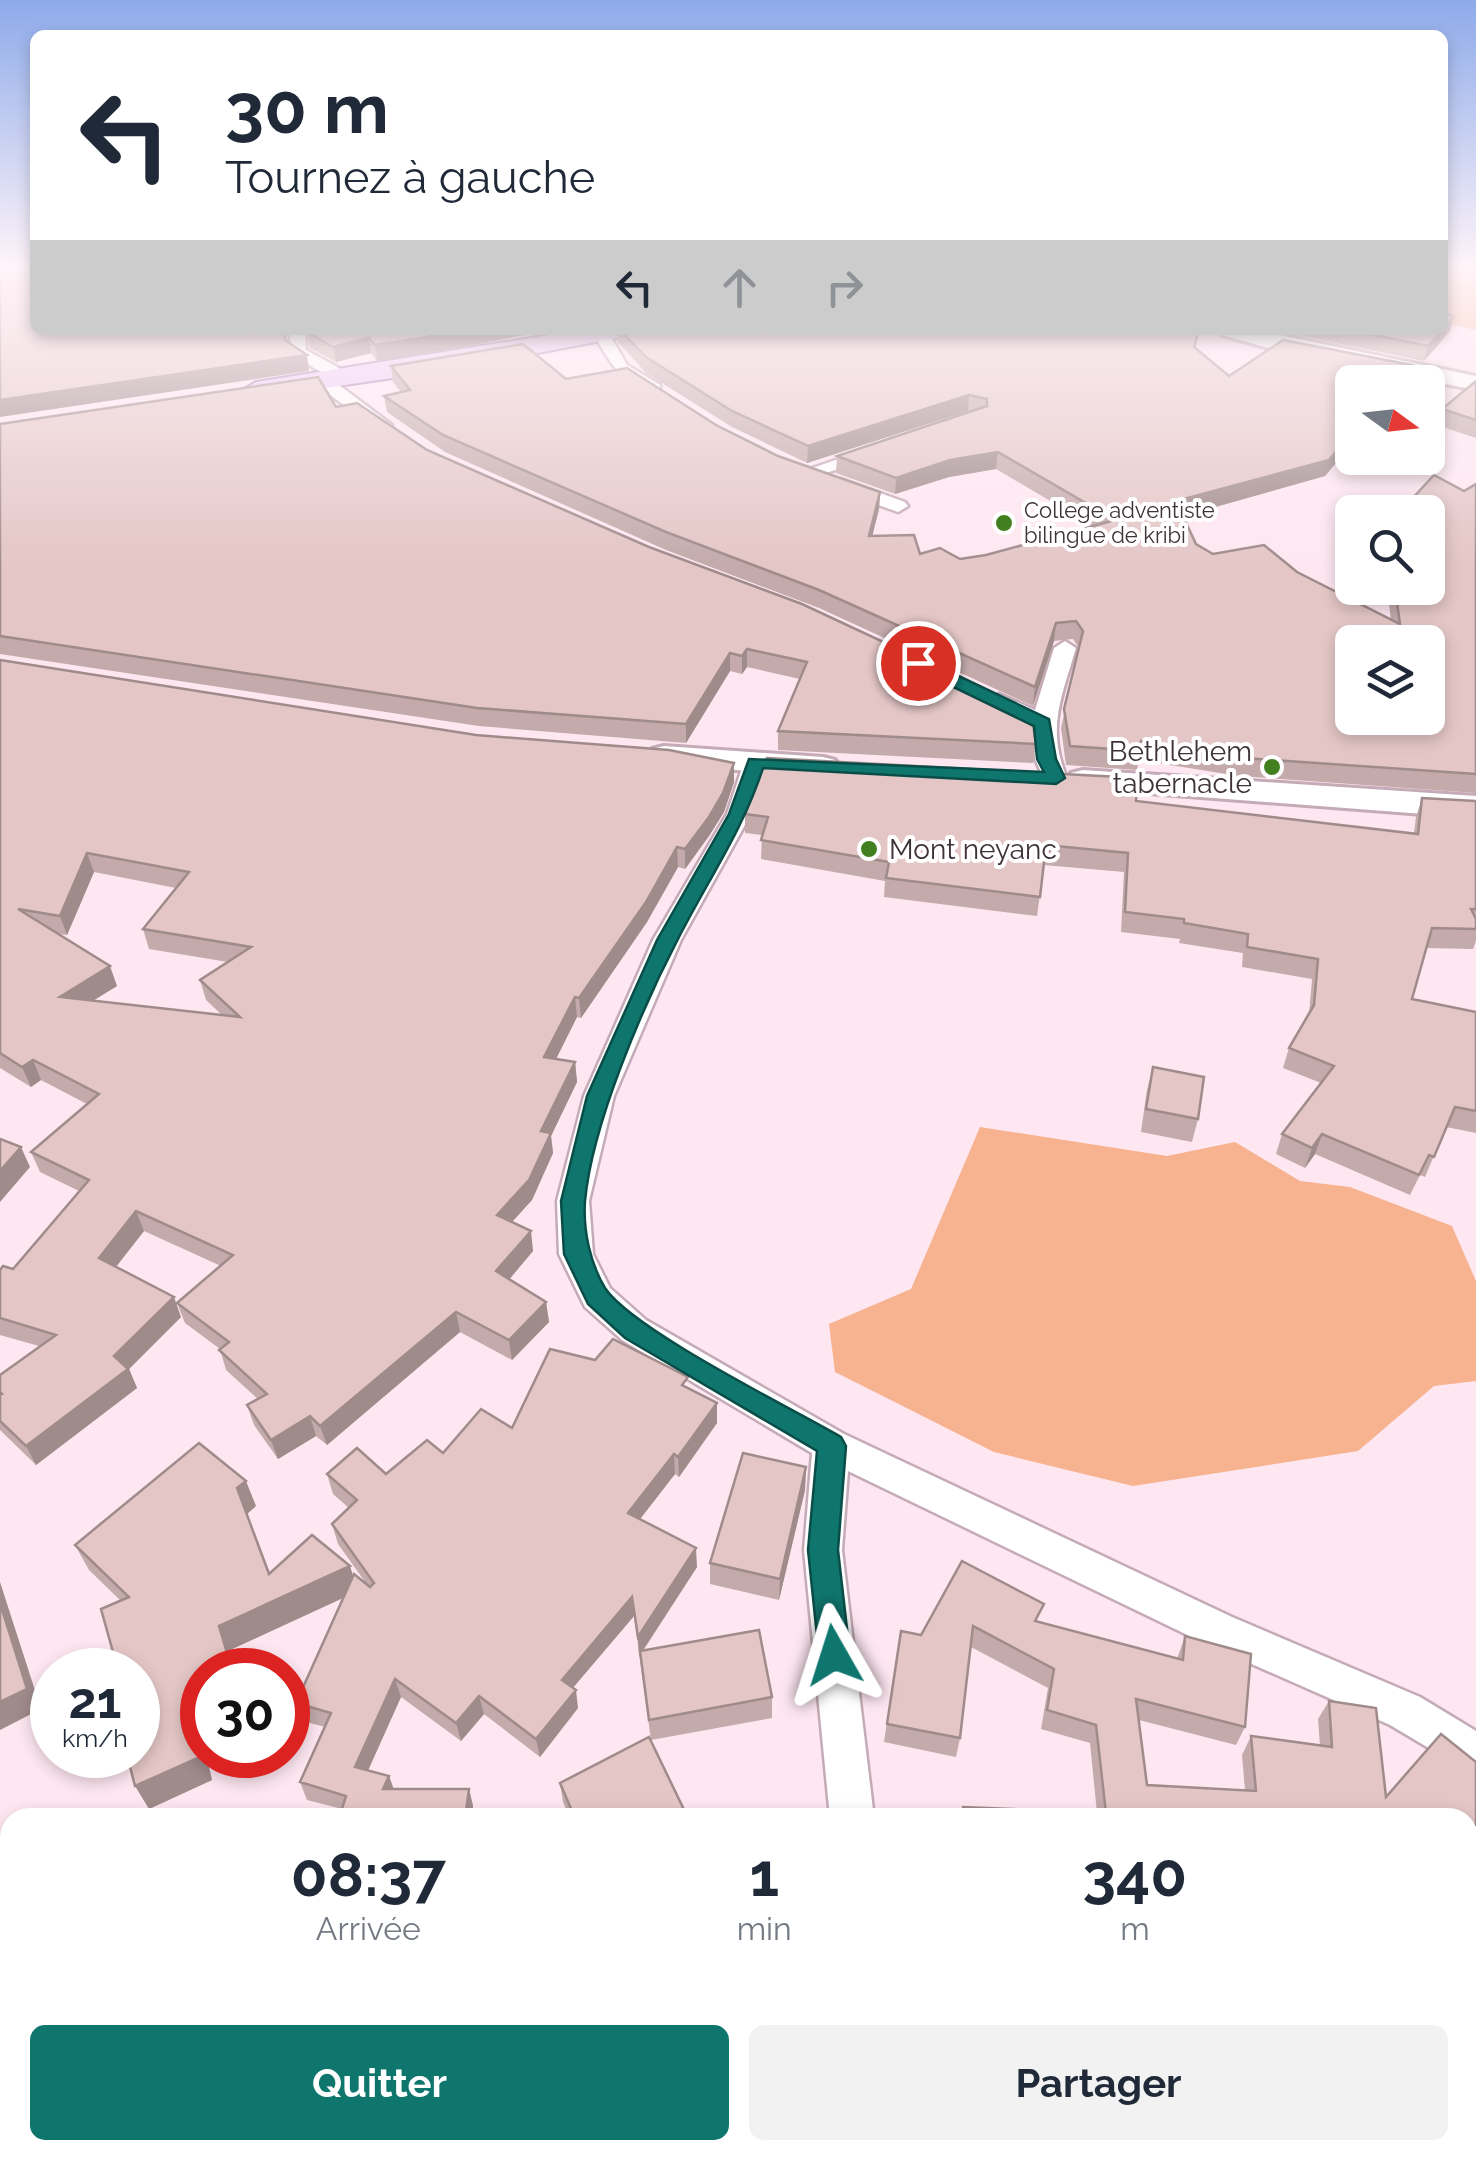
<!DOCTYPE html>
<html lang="fr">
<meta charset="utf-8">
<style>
:root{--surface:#fff;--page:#f2f2f3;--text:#1f2937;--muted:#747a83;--accent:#0f766e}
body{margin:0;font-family:Raleway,sans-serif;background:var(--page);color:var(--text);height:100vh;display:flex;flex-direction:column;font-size:38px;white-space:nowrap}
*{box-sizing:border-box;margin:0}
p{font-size:32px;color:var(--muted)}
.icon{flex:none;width:55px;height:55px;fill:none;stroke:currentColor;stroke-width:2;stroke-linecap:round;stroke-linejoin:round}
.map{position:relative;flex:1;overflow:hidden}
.panel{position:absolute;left:0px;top:1808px;width:1478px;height:352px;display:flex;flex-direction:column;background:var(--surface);border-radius:30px 30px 0 0;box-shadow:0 5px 15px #0003}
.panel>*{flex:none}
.hud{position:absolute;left:30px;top:30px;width:1418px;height:305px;border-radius:15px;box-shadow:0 5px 15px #0003;background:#fff;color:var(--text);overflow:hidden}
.needle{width:65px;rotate:105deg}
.tools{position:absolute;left:1335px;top:365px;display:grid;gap:20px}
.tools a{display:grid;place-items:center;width:110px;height:110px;border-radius:15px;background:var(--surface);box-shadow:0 5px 15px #0003;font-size:50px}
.speed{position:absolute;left:30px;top:1648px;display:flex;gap:20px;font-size:50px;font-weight:700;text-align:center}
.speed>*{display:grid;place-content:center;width:130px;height:130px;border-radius:50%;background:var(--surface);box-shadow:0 5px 15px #0003;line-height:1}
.speed small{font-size:25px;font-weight:400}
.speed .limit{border:15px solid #d22;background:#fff;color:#111}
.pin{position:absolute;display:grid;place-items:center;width:85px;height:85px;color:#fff;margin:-42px;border:5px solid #fff;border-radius:50%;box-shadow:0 2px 10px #0007}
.me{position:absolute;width:110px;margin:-55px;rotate:354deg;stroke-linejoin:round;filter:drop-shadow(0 0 8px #0008)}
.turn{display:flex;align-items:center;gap:35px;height:210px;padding:0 30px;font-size:45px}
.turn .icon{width:130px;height:130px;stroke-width:2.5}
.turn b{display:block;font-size:70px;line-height:85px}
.lanes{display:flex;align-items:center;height:95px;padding:0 30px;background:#0003;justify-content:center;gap:50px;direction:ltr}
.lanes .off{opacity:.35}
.eta{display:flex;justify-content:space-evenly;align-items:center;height:170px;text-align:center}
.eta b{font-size:60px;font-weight:700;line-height:70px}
.primary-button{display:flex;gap:20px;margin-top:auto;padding:20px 30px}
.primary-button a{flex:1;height:115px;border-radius:15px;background:var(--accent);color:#fff;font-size:40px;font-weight:700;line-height:115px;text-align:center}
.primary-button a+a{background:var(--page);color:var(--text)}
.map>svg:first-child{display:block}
.green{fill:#f7b28f}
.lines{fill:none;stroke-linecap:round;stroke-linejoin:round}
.street-casing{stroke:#c5abb7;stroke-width:5}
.secondary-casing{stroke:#c5abb7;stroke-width:6}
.primary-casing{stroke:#a780b0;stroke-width:4}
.street{fill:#fff;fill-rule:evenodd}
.secondary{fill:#fff;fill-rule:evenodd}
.primary{fill:#eccbf6;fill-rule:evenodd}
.wall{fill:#c4aaaa;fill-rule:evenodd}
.shaded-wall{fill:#a08b8b}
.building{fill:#e4c6c6;stroke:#a08b8b;stroke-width:2.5;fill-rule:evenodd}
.route{fill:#0f766e;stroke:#0a4d48;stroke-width:2.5}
.poi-dot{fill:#42801f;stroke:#fff;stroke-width:4}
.labels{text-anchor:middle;stroke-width:8;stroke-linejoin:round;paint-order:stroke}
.far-poi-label{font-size:22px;fill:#3e3338;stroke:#fff;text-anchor:start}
.poi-label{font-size:28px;fill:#3e3338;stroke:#fff;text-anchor:end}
</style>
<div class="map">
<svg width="1476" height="2158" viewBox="0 0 1476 2158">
<rect width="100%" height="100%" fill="#fee7f1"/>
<g class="green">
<path d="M1442,265H1476V330L1443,323Z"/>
<path d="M980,1127L1167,1156L1235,1142L1300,1181L1350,1187L1452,1226L1476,1281V1381L1434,1386L1358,1451L1133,1486L994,1452L835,1372L829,1324L911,1289Z"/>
<path d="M10,2141V2150H436L435,2158H3Z"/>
</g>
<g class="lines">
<g class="street-casing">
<g id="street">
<path d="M289,330H305L306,350L348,373V381H336L292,355Z"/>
<path d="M596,332H608L627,365L660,385V393C628,396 608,359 594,335Z"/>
<path d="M315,376H327L392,425L377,429L315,384Z"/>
<path d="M876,446L882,447V455L807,479L798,473Z"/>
<path d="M841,479L905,502L908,506L898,512L834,489L832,485Z"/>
<path d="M1065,641L1076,648C1062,696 1046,729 1067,778L1055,785L1046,783L1035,759L1032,726L988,701L999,694L1035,710L1054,648Z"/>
<path d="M756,755L768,762L751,814L681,940L614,1096L589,1201L593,1254L610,1288L646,1320L844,1434L1232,1617L1420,1697L1476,1731V1776L1390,1725L1204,1643L848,1471L842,1550L874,1818H830L804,1550L812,1453L622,1340L585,1307L559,1254L557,1201L584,1096L653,940L727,814L744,762Z"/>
</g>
</g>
<g class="secondary-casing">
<g id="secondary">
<path d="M1219,330H1255L1476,376V390L1286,353L1222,335Z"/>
<path d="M664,746L823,757L835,760L840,767L835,774L823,777L652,763L647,756L652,749Z"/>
<path d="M1083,770L1476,796V818L1071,787L1066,780L1071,773Z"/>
</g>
</g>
<g class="primary-casing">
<path id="primary" d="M581,330H634L622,337L454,369L256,398L243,390L256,382Z"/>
</g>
<use href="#street" class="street"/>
<use href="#secondary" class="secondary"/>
<use href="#primary" class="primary"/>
</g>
<g class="wall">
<path d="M1454,316L1450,331L1424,361L1282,332V330H1442Z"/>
<path d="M307,330H549L453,349L377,361L371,353L336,362L310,348Z"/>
<path d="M617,330H1200L1195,348L1229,376L1412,365L1407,380L1352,382V444L1325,476L1183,516L1196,544L1213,554L1297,572L1391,620L1387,588H1428L1464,491L1476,484V793L1239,776L1139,760L1137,770L1066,765L1061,728L1079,648L1073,639L1054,641L1033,706L819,608L666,550L445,452L387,412L384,396L401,392L393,382L391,366L566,379L716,425L778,456L880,492L879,509L872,536L920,554L960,559L986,555L1093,526L996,469L949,477L895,494L836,473L837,456L970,412L968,411L807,463L732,427L646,373L618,342Z"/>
<path d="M1476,381V438L1437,425L1442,409Z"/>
<path d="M336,407L1036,744L1033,763L778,750V731L800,679L747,667L742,674L730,671L686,743L479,726L0,654V424Z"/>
<path d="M0,660L734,782L724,812L709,836L685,869L678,867L647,922L581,1018L577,1017L556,1059L575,1062L577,1082L551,1136L553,1153L532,1200L512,1222L533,1251L509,1280L546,1302L549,1322L512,1360L460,1332L327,1445L316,1436L278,1459L254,1425L247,1405L258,1399L226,1370L220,1349L185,1323L177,1303L221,1266L144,1231L116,1267L181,1317L129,1369L137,1388L36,1465L0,1430V1375L39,1346L0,1335V1270L13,1269L79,1191L40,1172L31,1152L87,1104L41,1080L31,1087L0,1068ZM94,872L176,888L143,929L149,949L228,962L200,980L206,1000L222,1015L94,1000L117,986L59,934L67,935Z"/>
<path d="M1422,798L1476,801V941L1473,949L1426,948L1412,999L1476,1012V1133L1446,1127L1425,1177L1420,1175L1410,1195L1315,1154L1305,1168L1276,1154L1282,1134L1321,1083L1283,1068L1289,1048L1309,1015L1312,979L1242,967L1243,953L1179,943L1180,939L1121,932L1124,872L1044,865L1037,916L884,897L885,881L761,859L762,835L745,833V814L1136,801L1414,833L1416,817Z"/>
<path d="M1153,1067L1198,1119L1192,1142L1141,1132L1147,1090Z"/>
<path d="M689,1389L717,1403V1423L679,1477L675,1474L640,1519L697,1567L643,1651L772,1697V1718L651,1740L634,1616L573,1688L578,1708L540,1757L484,1714L461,1741L401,1697L368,1770L389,1776L394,1789H469L473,1806L342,1809L307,1800L300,1782L325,1727L303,1721L296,1703L343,1598L230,1650L236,1670H202L198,1726L202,1743V1755H206L212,1780L149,1809L120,1600L89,1570L75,1545L256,1506L247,1514L270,1573L353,1577L368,1586L338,1544L332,1524L349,1508L333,1494L327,1474H386L512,1428Z"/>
<path d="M806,1467L805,1490L779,1600L710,1584V1563Z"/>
<path d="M962,1561L1039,1622L1177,1659L1185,1636L1245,1727L1236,1745L1139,1720L1147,1785L1245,1790L1242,1755L1251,1736L1320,1746L1318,1719L1329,1701L1386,1797L1476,1762V1916L1468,1908V1818H960L963,1807L1097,1813L1090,1743L1041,1729L1048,1688L971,1647L960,1738L956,1757L884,1742L901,1631L921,1635Z"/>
<path d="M560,1783L688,1818H570L563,1802Z"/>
<path d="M1468,1973L1476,1974V2111L1468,2110Z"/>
<path d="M1091,2150H1182L1192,2158H1095Z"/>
</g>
<g class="shaded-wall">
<path d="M1454,316L1450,331L1424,361L1428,346Z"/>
<path d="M472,330H549L453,349L377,361L375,345Z"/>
<path d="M369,338L371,353L336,362L333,347Z"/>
<path d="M307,355L309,371L0,417V400Z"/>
<path d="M1412,365L1406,382H1396Z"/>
<path d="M969,395L968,411L807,463L808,446Z"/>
<path d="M1352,433V444L1325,476L1173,519L1176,501Z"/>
<path d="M998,452L996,469L949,477L895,494L896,478L950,460Z"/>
<path d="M880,492L879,509L868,553L869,536Z"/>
<path d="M1056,623L1054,641L1033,706L1035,687Z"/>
<path d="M747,649V667L742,674V656Z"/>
<path d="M730,653V671L686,743V724Z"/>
<path d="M734,763V782L724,812L709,836L685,869V849Z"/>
<path d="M677,847L678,867L647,922L581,1018L579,998Z"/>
<path d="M87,853L94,872L67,935L60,916Z"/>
<path d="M110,966L117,986L68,1016L60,997Z"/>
<path d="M575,997L577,1017L547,1077L544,1057Z"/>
<path d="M33,1060L41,1080L31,1087L22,1067Z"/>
<path d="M575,1062L577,1082L551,1136L553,1153L532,1200L500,1235L497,1215Z"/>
<path d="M1322,1134L1315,1154L1305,1168L1312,1148Z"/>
<path d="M21,1147L30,1167L0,1202V1171Z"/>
<path d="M136,1211L144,1231L107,1278L99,1258Z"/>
<path d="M531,1231L533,1251L499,1291L496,1271Z"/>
<path d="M174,1297L181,1317L129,1369L137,1388L36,1465L26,1446Z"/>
<path d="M546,1302L549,1322L512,1360L509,1340Z"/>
<path d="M456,1312L460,1332L327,1445L320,1426Z"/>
<path d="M717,1403V1423L679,1477L678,1457Z"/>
<path d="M310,1416L316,1436L278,1459L271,1440Z"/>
<path d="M674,1454L675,1474L630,1532L628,1513Z"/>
<path d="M806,1467L805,1490L779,1600L780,1579Z"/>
<path d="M246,1481L256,1506L247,1514L237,1488Z"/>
<path d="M696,1548L697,1567L639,1656L638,1637Z"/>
<path d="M350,1566L358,1591L230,1650L236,1670H232L219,1626Z"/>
<path d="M0,1582L41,1709L0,1730Z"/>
<path d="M632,1597L634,1616L564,1698L562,1680Z"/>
<path d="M395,1679L401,1697L362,1784L355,1767Z"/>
<path d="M576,1690L578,1708L540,1757L536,1739Z"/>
<path d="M202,1695V1724L198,1726L202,1743V1755H206L212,1780L149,1809L135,1786L186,1703Z"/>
<path d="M479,1696L484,1714L461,1741L456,1723Z"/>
<path d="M389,1776L395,1794L383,1789Z"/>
<path d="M469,1789L473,1806L472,1818H465Z"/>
<path d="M10,2057V2076L0,2079V2060Z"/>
</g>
<g class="building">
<path d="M0,265H35V330H284L285,340L307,355L0,400Z"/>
<path d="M1442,313L1454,316L1442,330Z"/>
<path d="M307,330H472L375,345L369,338L333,347L307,332Z"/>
<path d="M620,330H1199L1194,347L1229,376L1283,340L1412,365L1396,382H1352V433L1329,460L1176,501L1196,544L1213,554L1264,545L1297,572L1400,624L1395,588H1428V512H1400L1434,475L1464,491L1476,484V774L1244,758L1141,741L1140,751L1070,746L1064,709L1083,631L1076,621L1056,623L1035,687L819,590L666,532L443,435L384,396L410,390L391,366L523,344L566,379L627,368L716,425L778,456L880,492L869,536L914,535L920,554L940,548L960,559L986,555L1115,520L998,452L950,460L896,478L837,456L987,406V399L969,395L808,446L732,411L646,357ZM1352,642H1428V718H1352Z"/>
<path d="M1350,330H1442L1428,346Z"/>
<path d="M318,377L336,407L357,403L427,450L649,547L802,604L1031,711L1036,744L778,731L807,662L747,649L742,656L730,653L686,724L477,708L0,636V424Z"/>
<path d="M1476,381V420L1442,409Z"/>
<path d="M0,660L476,735L669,750L734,763L723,793L709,817L685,849L677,847L646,902L579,998L575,997L544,1057L575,1062L541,1131L551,1133L529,1180L497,1215L531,1231L496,1271L546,1302L509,1340L456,1312L320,1426L310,1416L271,1440L247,1405L267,1394L219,1350L229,1342L177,1303L233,1255L136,1211L99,1258L174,1297L114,1356L128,1369L26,1446L0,1421V1395L2,1394L0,1392V1375L56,1335L0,1318V1270L3,1266L13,1269L89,1180L31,1152L99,1094L33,1060L22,1067L0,1053ZM87,853L189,872L143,929L251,947L200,980L240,1017L60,997L110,966L18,909L60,916Z"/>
<path d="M767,758L1138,778L1136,801L1418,834L1422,798L1476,801V909H1471L1476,919V929L1432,928L1412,999L1476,1012V1111L1455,1107L1434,1157L1429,1155L1419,1175L1322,1134L1312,1148L1282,1134L1334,1066L1289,1048L1314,1005L1318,959L1247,947L1248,934L1184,923V919L1125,912L1128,853L1046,845L1040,897L886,878L889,862L761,840L768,817L745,814Z"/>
<path d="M1153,1067L1204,1077L1198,1119L1146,1109Z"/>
<path d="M0,1139L21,1147L0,1171Z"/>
<path d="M613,1339L688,1377L682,1385L717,1403L678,1457L674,1454L628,1513L696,1548L638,1637L632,1597L562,1680L576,1690L536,1739L479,1696L456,1723L395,1679L355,1767L389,1776L383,1789H469L465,1818H339L346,1796L300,1782L331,1713L296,1703L354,1574L370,1587L374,1583L332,1524L357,1500L327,1474L357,1448L386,1474L427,1440L443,1453L481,1409L512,1428L550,1349L595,1360Z"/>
<path d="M199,1443L246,1481L237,1488L269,1574L312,1535L350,1566L219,1626L232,1670H202V1695L186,1703L200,1757L135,1786L127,1755H138V1670H118L101,1609L129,1597L75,1545Z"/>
<path d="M743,1453L806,1467L780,1579L710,1563Z"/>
<path d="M962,1561L1044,1604L1035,1621L1183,1660L1185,1636L1251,1654L1245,1727L1136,1699L1147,1785L1256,1791L1251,1736L1332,1747L1329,1701L1376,1708L1386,1797L1441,1734L1476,1762V1886L1468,1877V1818H963V1807L1106,1813L1096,1725L1047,1710L1054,1669L973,1626L960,1738L887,1724L901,1631L921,1635Z"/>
<path d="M0,1603L27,1689L0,1702Z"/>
<path d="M759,1630L772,1697L649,1720L640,1651Z"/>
<path d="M649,1737L688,1818H575L560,1783Z"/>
<path d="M10,1956V2057L0,2060V1958Z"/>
<path d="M1468,1973L1476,1974V2094L1468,2093Z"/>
<path d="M642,2150H778L781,2158H643Z"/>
<path d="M1106,2150H1182L1192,2158H1103L1108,2155Z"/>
</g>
<linearGradient id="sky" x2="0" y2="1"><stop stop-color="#8daaea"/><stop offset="0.47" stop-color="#fff4f9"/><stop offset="1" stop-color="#fff4f9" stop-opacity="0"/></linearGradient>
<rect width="1476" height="568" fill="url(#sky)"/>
<path class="route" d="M912,659H923L1049,719L1056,759L1065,778L1056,784L763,768C743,830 708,880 679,937C643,1006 592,1124 585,1201C583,1230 590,1263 605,1288C633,1330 791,1408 841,1437L846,1446L838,1550L850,1655L845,1666L834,1670L824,1666L819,1655L808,1550L817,1451L625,1338L588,1304L564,1254L561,1201L587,1096L657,940L729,814L749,759L1044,772L1037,759L1034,726L912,667Z"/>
<g class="poi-dot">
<circle cx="1004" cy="523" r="10"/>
<circle cx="1272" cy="767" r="10"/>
<circle cx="869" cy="849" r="10"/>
</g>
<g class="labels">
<g class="far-poi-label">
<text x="1024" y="518">College adventiste<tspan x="1024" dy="25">bilingue de kribi</tspan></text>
</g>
<g class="poi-label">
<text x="1252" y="761">Bethlehem<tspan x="1252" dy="32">tabernacle</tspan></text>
<text x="889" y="859" text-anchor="start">Mont neyanc</text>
</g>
</g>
</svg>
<div class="tools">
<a><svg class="needle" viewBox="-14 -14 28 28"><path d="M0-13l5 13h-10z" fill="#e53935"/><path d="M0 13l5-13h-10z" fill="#747a83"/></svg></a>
<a><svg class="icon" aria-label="search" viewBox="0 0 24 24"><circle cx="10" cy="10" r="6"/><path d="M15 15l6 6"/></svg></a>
<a><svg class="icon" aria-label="layers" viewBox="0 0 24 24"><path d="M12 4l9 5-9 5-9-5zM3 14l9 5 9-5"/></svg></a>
</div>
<div class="speed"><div>21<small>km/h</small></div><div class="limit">30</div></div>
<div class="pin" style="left:918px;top:663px;background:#d93025"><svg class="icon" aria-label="arrive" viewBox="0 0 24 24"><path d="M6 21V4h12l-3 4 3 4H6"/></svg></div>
<svg class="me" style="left:834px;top:1655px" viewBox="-20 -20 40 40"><path d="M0-17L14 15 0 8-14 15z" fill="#0f766e" stroke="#fff" stroke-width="4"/></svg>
<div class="hud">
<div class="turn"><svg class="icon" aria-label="left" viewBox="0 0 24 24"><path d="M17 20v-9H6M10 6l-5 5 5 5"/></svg><div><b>30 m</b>Tournez à gauche</div></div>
<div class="lanes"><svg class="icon" aria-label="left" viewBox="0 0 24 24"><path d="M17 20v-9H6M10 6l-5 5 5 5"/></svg><svg class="icon off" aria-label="ahead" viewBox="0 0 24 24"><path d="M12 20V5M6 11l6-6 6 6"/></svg><svg class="icon off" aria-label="right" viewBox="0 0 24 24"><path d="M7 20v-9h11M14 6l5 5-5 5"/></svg></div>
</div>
<section class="panel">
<div class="eta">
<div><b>08:37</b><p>Arrivée</p></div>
<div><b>1</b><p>min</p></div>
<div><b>340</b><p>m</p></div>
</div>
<div class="primary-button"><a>Quitter</a><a>Partager</a></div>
</section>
</div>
